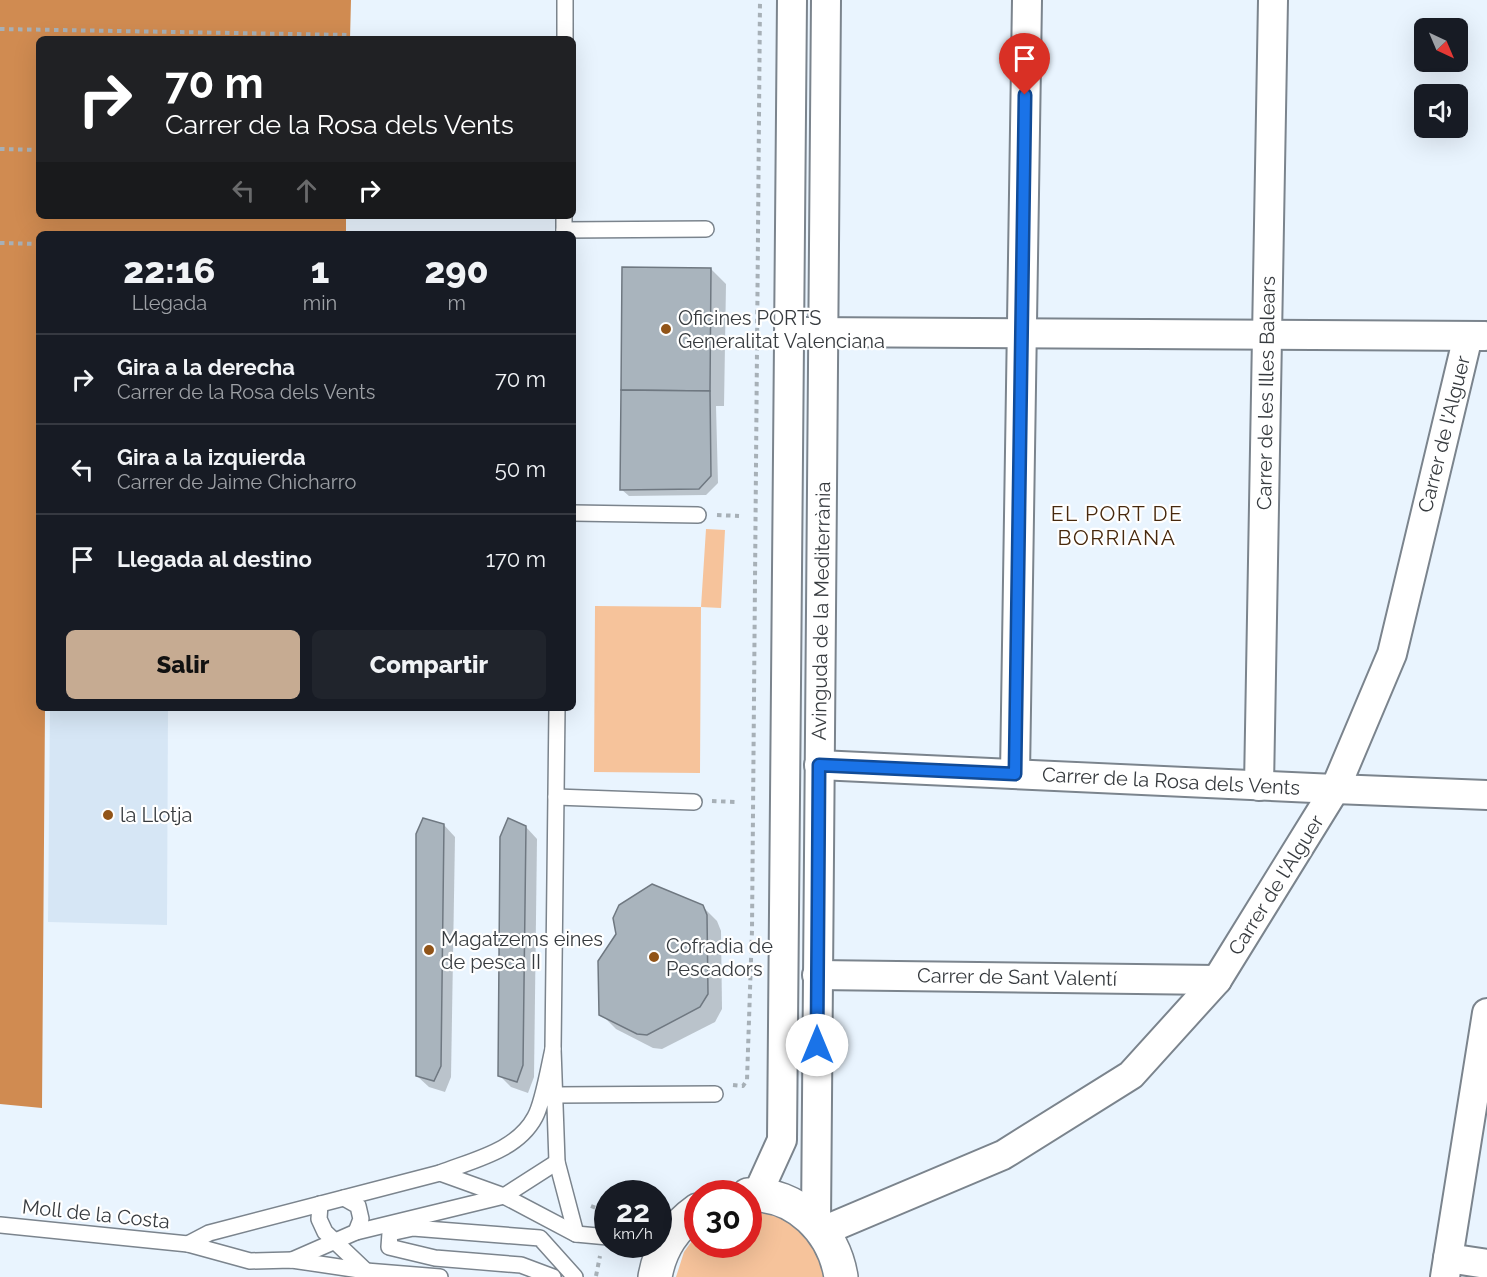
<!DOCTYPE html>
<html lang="es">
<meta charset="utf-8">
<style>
:root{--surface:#171b24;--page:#20242c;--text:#f1f3f6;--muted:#9ea1a6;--line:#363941;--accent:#c6ab92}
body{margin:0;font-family:Raleway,sans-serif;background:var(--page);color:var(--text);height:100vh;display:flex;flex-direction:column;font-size:22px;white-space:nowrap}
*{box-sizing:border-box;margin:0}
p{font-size:20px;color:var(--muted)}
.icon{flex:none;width:33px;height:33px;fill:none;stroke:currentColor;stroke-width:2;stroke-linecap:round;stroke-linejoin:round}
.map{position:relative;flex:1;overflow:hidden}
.side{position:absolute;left:36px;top:231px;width:540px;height:480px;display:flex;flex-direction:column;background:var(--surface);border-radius:9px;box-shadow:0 6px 24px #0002}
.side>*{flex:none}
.guide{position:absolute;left:36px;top:36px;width:540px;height:183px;border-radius:9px;box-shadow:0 6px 24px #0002;background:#202124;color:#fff;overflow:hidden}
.needle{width:39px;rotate:136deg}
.fabs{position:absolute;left:1414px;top:18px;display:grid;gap:12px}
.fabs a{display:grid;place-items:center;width:54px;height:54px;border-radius:9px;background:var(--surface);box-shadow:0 6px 24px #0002;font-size:30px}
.speed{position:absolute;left:594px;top:1180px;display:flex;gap:12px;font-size:30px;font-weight:700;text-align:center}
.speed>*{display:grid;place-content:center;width:78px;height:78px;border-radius:50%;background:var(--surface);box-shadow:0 6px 24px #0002;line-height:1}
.speed small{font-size:15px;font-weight:400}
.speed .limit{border:9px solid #d22;background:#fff;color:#111}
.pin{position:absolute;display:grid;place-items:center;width:51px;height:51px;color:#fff;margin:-62px -26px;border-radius:50% 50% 50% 0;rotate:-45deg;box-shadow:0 0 6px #0007}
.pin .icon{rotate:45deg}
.me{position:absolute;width:66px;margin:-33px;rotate:0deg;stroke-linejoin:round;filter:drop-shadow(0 0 4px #0008)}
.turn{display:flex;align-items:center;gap:21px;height:126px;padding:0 30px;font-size:27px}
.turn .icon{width:78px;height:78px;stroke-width:2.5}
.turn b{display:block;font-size:42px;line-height:51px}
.lanes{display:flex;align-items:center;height:57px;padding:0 30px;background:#0003;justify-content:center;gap:30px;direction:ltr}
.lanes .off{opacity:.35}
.eta{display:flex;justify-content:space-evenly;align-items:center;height:102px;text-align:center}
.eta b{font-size:36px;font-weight:800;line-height:42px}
.primary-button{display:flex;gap:12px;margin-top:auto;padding:12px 30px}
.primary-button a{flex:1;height:69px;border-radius:9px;background:var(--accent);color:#111;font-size:24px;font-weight:800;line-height:69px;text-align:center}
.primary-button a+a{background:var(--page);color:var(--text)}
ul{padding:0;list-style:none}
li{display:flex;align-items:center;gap:18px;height:90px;padding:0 30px;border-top:2px solid var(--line)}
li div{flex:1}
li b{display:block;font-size:22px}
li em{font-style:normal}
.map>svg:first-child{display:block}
.built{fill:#d6e6f5}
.green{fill:#f6c39b}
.water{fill:#d08b51}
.shadow{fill:#0003}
.building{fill:#a9b4bd;stroke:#6f7881;stroke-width:1.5}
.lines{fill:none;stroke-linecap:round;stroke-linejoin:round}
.service-casing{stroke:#7b848d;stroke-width:18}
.minor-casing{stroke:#7b848d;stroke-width:32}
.tertiary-casing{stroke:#7b848d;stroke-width:36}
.path{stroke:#a7b0b7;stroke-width:4;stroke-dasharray:4.5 4.5;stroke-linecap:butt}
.service{stroke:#fff;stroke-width:15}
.minor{stroke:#fff;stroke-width:28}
.tertiary{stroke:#fff;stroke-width:33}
.route-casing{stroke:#114b97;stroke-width:15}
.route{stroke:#1a73e8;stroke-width:10}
.poi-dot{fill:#915418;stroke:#fff;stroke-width:2}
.labels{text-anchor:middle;stroke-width:4.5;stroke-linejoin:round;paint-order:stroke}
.poi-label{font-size:20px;fill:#373b3f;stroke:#fff;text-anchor:start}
.street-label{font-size:20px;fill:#373b3f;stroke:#fff}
.neighbourhood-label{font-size:21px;letter-spacing:1.5px;fill:#47290e;stroke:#fff}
</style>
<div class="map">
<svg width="1487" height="1277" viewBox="0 0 1487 1277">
<rect width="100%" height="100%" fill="#e9f4fe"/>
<path class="built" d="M50,708H168L167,925L48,922Z"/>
<g class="green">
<path d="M706,529L725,530L721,608L701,607L700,773L594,772L595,606L701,607Z"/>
<path d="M749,1212C777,1212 806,1227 818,1254C822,1261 823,1270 825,1277H676L684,1252L697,1234L698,1245H748Z"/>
</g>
<path class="water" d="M0,0H351L350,39H39V216H346V234H39V708H45L42,1108L0,1104Z"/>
<g class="shadow">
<path d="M711,269L726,284L724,406H716L718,483L706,495L629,496L621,489Z"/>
<path d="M444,825L455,837L451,1077L445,1092L429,1087L417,1076Z"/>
<path d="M526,827L537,839L534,1077L528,1093L511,1087L499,1075Z"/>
<path d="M702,906L717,921L721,931L722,1009L715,1022L662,1049L653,1048L616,1029L601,1014Z"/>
</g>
<g class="building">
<path d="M622,267L711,268L710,391L621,390Z"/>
<path d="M621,390L710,391L711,476L699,489L620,490Z"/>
<path d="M423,818L444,824L441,1066L434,1081L416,1076V834Z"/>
<path d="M508,818L526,826L523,1065L517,1082L498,1076L500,837Z"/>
<path d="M652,884L703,905L707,915L708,994L700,1007L647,1035L637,1034L599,1015L598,961L616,934L613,918L619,905Z"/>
</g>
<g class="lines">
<g class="service-casing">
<g id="service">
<path d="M565,39V0"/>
<path d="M564,230L706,229"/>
<path d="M564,234V216"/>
<path d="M573,513L698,515"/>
<path d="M556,797L694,802"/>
<path d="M553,1049L557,708"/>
<path d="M556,1095L715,1094"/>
<path d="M440,1173C473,1160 517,1151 535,1117C543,1103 549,1066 553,1049L557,1162L576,1234"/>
<path d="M344,1198L358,1206L361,1219L356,1232"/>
<path d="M320,1204L319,1219L325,1232L366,1271"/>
<path d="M0,1225L188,1244"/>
<path d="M292,1260L356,1232L504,1196L557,1162"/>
<path d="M440,1277L366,1271L292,1260L250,1261L188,1244L209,1233L440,1173L504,1196L576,1234L608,1237"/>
<path d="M553,1277L521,1265L435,1258L389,1247L390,1233L413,1228L540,1238L575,1277"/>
</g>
</g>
<g class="minor-casing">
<g id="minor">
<path d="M805,332L1485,336"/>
<path d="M819,765L1335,789L1487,795"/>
<path d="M1015,774L1027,0"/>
<path d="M1259,786L1273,0"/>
<path d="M817,975L1217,980"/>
<path d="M757,1195L782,1140L792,0"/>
<path d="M816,1222L826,0"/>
<path d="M823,1231L1003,1155L1131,1075L1217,980L1335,789L1392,654L1468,336"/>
<path d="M1448,1258L1487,1264"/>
<path d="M1445,1277L1487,1013"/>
</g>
</g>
<g class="tertiary-casing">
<g id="tertiary">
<path d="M748,1195C797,1192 834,1232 841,1277"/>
<path d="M655,1277C660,1248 674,1227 698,1210"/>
</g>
</g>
<g class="path">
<path d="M0,29L350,35"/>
<path d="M0,149L39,150"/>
<path d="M0,243L39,244"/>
<path d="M717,515L739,516"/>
<path d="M712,801L736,802"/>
<path d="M733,1085L743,1086L747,1080L752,930L760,0"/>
<path d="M591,1206L608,1213"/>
<path d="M596,1276L600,1256"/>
</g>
<use href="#service" class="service"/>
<use href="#minor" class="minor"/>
<use href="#tertiary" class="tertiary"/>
</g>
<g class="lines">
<g class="route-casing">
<path id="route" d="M817,1045L819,765L1015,774L1025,95"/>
</g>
<use href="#route" class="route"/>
</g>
<g class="poi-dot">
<circle cx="666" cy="329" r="6"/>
<circle cx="108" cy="815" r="6"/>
<circle cx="429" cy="950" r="6"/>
<circle cx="654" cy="957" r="6"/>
</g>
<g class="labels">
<g class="poi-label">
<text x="678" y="325">Oficines PORTS<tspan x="678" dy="23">Generalitat Valenciana</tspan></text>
<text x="120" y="822">la Llotja</text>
<text x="441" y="946">Magatzems eines<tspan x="441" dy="23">de pesca II</tspan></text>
<text x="666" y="953">Cofradia de<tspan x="666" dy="23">Pescadors</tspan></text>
</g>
<g class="street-label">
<text transform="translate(1266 393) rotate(-89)" y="7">Carrer de les Illes Balears</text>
<text transform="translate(1444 434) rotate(-76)" y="7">Carrer de l'Alguer</text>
<text transform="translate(821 611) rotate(-89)" y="7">Avinguda de la Mediterrània</text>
<text transform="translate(1171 781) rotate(3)" y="7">Carrer de la Rosa dels Vents</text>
<text transform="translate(1276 885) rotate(-58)" y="7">Carrer de l'Alguer</text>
<text transform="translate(1017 977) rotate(1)" y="7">Carrer de Sant Valentí</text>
<text transform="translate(96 1214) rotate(6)" y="7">Moll de la Costa</text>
</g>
<g class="neighbourhood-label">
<text x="1117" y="521">EL PORT DE<tspan x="1117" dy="24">BORRIANA</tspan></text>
</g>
</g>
</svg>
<div class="fabs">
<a><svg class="needle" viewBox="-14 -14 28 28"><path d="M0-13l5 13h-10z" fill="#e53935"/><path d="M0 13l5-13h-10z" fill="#9ea1a6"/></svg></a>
<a><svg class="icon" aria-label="sound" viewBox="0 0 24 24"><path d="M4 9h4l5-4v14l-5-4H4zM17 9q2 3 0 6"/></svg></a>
</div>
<div class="speed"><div>22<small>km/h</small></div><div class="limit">30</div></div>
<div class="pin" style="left:1025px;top:95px;background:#d93025"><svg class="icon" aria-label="arrive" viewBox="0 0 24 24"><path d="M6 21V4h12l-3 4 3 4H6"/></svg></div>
<svg class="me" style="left:817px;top:1045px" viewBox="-20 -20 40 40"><circle r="19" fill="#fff"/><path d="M0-13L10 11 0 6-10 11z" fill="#1a73e8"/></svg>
<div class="guide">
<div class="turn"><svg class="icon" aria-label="right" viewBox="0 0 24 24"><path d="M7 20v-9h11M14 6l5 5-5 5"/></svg><div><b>70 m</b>Carrer de la Rosa dels Vents</div></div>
<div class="lanes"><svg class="icon off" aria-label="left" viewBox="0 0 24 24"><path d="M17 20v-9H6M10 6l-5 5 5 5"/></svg><svg class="icon off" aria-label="ahead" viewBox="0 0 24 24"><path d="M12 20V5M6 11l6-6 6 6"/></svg><svg class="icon" aria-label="right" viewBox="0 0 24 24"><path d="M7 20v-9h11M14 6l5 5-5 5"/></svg></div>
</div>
<section class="side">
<div class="eta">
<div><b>22:16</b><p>Llegada</p></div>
<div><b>1</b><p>min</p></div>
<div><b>290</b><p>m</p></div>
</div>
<ul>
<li><svg class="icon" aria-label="right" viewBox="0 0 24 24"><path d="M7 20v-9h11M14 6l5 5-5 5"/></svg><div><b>Gira a la derecha</b><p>Carrer de la Rosa dels Vents</p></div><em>70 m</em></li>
<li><svg class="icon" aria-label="left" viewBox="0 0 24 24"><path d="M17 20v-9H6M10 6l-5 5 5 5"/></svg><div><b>Gira a la izquierda</b><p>Carrer de Jaime Chicharro</p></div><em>50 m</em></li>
<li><svg class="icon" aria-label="arrive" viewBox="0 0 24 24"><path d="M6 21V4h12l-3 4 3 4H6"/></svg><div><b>Llegada al destino</b></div><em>170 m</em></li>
</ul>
<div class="primary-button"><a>Salir</a><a>Compartir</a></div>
</section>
</div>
